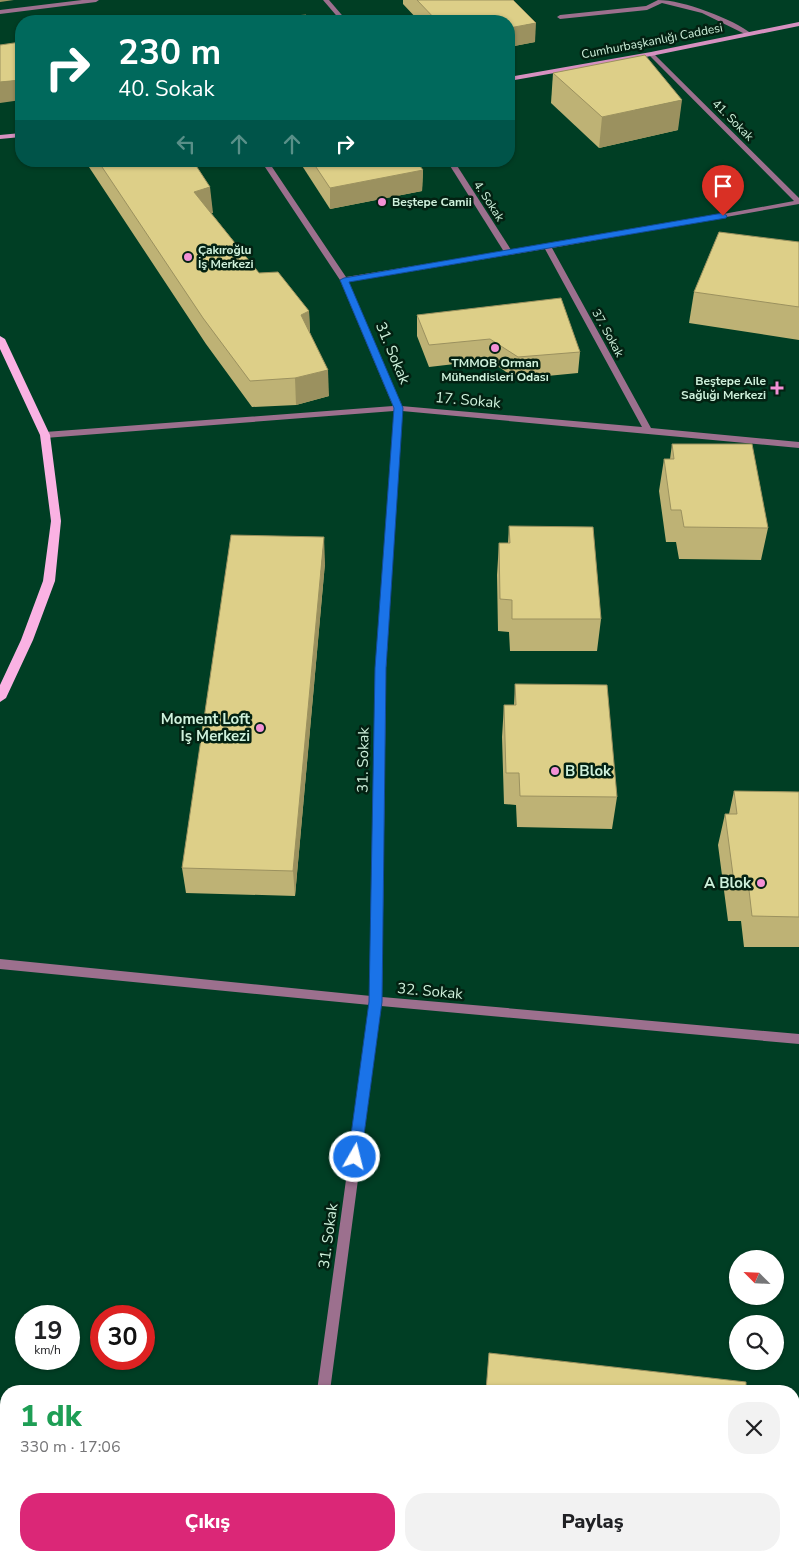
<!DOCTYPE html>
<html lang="tr">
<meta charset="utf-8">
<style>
:root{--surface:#fff;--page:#f2f2f2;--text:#202124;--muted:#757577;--accent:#db2777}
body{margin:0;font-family:"Nunito Sans",sans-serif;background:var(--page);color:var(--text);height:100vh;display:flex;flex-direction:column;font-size:19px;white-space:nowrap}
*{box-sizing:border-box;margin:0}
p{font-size:16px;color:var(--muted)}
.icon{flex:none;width:28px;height:28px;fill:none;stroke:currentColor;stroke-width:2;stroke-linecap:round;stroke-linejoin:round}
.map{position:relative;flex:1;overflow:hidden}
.sheet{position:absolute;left:0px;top:1385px;width:800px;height:176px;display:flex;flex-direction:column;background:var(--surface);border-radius:20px 20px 0 0;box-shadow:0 1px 4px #0004}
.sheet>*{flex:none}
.hud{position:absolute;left:15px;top:15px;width:500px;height:152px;border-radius:20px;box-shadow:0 1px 4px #0004;background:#00695c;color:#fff;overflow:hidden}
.needle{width:32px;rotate:294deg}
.controls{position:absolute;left:729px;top:1250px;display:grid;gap:10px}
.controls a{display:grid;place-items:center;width:55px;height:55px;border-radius:50%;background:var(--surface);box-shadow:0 1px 4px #0004;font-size:25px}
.speed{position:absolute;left:15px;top:1305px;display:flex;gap:10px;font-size:25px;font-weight:700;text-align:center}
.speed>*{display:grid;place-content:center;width:65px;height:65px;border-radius:50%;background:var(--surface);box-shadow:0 1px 4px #0004;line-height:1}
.speed small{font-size:12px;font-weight:400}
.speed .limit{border:8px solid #d22;background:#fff;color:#111}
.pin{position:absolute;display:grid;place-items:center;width:42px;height:42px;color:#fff;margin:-51px -21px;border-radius:50% 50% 50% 0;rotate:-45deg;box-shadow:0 0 5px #0007}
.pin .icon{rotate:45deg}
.me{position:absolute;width:55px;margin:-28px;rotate:8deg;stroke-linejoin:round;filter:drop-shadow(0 0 4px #0008)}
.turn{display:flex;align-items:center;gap:18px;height:105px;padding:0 20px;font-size:22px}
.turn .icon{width:65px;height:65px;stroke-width:2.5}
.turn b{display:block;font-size:35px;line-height:42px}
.lanes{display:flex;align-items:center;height:48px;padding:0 20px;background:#0003;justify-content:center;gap:25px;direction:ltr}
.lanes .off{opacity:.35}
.round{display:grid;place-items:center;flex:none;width:52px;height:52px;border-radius:20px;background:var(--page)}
.headline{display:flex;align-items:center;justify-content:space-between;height:85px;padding:0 20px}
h1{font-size:30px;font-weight:800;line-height:38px;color:#1e9e55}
.button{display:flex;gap:10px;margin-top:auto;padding:10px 20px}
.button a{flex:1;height:58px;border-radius:20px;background:var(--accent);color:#fff;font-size:20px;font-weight:800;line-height:58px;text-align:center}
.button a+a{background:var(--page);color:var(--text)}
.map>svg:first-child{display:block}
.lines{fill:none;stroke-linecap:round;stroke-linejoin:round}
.service{fill:#9c708e;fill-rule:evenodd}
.minor{fill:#9c708e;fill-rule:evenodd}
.secondary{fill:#d691c1;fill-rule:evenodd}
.primary{fill:#fab2e3;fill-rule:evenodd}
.wall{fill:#beb275}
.shaded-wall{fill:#9b915f}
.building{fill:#ddcf88;stroke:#9b915f}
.route{fill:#1a73e8;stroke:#114b97}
.poi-dot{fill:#f391d6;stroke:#032112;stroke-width:2}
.labels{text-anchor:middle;stroke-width:5;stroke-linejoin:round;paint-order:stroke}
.far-street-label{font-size:12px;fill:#cff1dc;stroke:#032112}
.far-poi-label{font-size:12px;font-weight:bold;fill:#cff1dc;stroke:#032112;text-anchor:start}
.street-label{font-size:15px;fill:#cff1dc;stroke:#032112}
.poi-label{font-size:15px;font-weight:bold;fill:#cff1dc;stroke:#032112;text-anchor:end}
</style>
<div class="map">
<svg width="799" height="1561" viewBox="0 0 799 1561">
<rect width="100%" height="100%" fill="#003e24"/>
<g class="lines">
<g class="service">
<path d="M82,0H99L96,2L0,14V10Z"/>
<path d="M323,0H329L347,21H341Z"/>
<path d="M658,0C683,0 733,19 752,34L747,35L702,13L662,3L647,10L560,19L557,17L560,15L646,6Z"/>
<path d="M447,161H454L513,253L512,255H506Z"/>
</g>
<g class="minor">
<path d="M649,53H653L799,198V204L552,248L651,428L799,442V448L402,411L386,668L382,997L799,1034V1044L381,1006L330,1391H317L370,1005L0,969V959L371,996L376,668L394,411L45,438L41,435L45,432L393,406L340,280L261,161H268L346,277L647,228L794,201L649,55ZM545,249L642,427L401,406L348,282Z"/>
<path d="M294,1555H308L307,1561H293Z"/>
</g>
<g class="secondary">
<path d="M799,22V26L651,56L509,81V77L651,52Z"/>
<path d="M21,133V137L0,139V135Z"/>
</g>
<path class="primary" d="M0,336L5,339L50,435L61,521L55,581L33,640L6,698L0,702V685L21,640L43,581L51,521L40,435L0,349Z"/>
</g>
<g class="wall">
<path d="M403,0H513L535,42L509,47V21H419L403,4Z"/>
<path d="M553,73L678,130L599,148L551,103Z"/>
<path d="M85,161H193L213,213H211L259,273L309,311L310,333L329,396L296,405L252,407L206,344Z"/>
<path d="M299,161H416L423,170L422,191L330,209Z"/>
<path d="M799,242V340L689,323L694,292Z"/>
<path d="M417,315L580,352L578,373L516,379L489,360L429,367L417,336Z"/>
<path d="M672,444L768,528L761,560L679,559L676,542H666L659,491L664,459H670Z"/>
<path d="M509,526L601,619L597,651H510L509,632L498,631L497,575L499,543H508Z"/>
<path d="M325,563L295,896L186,893L182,868Z"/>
<path d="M515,684L617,797L612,829L517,827L516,805L504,804L502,737L504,705H514Z"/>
<path d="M734,791L799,792V947H744L741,921H728L718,845L725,814H729Z"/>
</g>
<g class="shaded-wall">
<path d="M0,0H14L0,2Z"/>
<path d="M536,23L535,42L509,47V28Z"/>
<path d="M21,80V100L0,103V82Z"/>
<path d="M682,100L678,130L599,148L602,117Z"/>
<path d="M423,170L422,191L330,209V188Z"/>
<path d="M210,187L213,213L196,217L194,192Z"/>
<path d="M309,311L310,337L301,315Z"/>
<path d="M328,370L329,396L296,405L295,378Z"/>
<path d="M324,537L325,563L295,896L293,871Z"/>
<path d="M15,1555H18L19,1556L17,1561H13Z"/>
<path d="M173,1555H180L179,1561H171Z"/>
</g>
<g class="building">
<path d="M417,0H513L536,23L509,28V21H437Z"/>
<path d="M306,15L309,21H242Z"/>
<path d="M21,42V80L0,82V45Z"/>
<path d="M645,55L682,100L602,117L553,73Z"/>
<path d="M98,161H193L210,187L194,192L259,273L278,272L309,311L301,315L328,370L295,378L250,381L203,318Z"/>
<path d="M312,161H416L423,170L330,188Z"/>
<path d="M719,232L799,242V307L694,292Z"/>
<path d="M561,298L580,352L518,357L490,339L429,345L417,315Z"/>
<path d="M672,444H752L768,528L684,527L681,510H671L664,459H674Z"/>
<path d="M509,526L593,527L601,619H512V600L500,599L499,543H510Z"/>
<path d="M231,535L324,537L293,871L182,868Z"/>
<path d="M515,684L607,685L617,797L520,796L519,773H506L504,705H516Z"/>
<path d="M734,791L799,792V917L752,916L749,890H735L725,814H737Z"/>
<path d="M489,1353L746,1382V1391H486Z"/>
<path d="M0,1549L6,1550V1555H15L13,1561H0Z"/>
<path d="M77,1555H173L171,1561H75Z"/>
<path d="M473,1555H749L750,1561H472Z"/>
</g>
<path class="route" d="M723,213L727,216L726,218L349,282L403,408L386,668L382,1002L361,1157L359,1162L355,1163L350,1162L348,1157L369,1002L375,668L394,408L340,280L344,278Z"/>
<g class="poi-dot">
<circle cx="382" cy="202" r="5"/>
<circle cx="188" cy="257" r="5"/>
<circle cx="495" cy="348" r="5"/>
<path d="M774.5 380.5h5v5h5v5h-5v5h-5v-5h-5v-5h5z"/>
<circle cx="260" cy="728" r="5"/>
<circle cx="555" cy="771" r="5"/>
<circle cx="761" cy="883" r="5"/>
</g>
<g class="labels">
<g class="far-street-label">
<text transform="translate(652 41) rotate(-11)" y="4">Cumhurbaşkanlığı Caddesi</text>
<text transform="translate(733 120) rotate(45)" y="4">41. Sokak</text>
<text transform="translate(489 201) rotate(57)" y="4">4. Sokak</text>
<text transform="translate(608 333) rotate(61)" y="4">37. Sokak</text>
</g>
<g class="far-poi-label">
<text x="392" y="206">Beştepe Camii</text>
<text x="198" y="254">Çakıroğlu<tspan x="198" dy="14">İş Merkezi</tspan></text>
<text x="495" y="367" text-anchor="middle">TMMOB Orman<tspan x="495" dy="14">Mühendisleri Odası</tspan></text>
<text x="766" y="385" text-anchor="end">Beştepe Aile<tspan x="766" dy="14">Sağlığı Merkezi</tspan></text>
</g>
<g class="street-label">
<text transform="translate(393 353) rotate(67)" y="5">31. Sokak</text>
<text transform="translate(468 400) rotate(5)" y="5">17. Sokak</text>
<text transform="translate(363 760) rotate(-89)" y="5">31. Sokak</text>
<text transform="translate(430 991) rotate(5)" y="5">32. Sokak</text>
<text transform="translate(328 1236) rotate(-82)" y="5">31. Sokak</text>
</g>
<g class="poi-label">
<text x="250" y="724">Moment Loft<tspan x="250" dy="17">İş Merkezi</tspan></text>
<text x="565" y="776" text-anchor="start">B Blok</text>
<text x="751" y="888">A Blok</text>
</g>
</g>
</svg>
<div class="controls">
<a><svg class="needle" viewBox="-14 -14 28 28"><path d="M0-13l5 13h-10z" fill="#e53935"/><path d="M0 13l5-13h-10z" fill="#757577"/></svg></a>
<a><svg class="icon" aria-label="search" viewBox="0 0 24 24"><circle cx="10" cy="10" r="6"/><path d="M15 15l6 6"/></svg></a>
</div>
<div class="speed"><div>19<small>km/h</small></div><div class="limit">30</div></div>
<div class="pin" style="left:723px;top:216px;background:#d93025"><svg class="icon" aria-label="arrive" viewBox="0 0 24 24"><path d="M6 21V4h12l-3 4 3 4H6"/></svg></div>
<svg class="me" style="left:355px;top:1157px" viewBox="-20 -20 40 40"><circle r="17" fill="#1a73e8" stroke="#fff" stroke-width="3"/><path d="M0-11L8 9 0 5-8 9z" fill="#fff"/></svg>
<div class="hud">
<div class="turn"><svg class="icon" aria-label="right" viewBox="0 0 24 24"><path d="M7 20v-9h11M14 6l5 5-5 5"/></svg><div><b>230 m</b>40. Sokak</div></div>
<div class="lanes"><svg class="icon off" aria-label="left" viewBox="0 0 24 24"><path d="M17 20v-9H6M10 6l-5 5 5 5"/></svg><svg class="icon off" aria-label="ahead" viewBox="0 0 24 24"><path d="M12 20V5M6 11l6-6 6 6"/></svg><svg class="icon off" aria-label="ahead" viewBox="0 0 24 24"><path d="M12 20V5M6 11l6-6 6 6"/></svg><svg class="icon" aria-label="right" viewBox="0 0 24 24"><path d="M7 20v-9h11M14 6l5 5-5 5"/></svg></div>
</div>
<section class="sheet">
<div class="headline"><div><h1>1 dk</h1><p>330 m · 17:06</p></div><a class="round"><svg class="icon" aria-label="close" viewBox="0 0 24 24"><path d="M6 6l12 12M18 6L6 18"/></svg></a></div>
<div class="button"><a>Çıkış</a><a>Paylaş</a></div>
</section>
</div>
